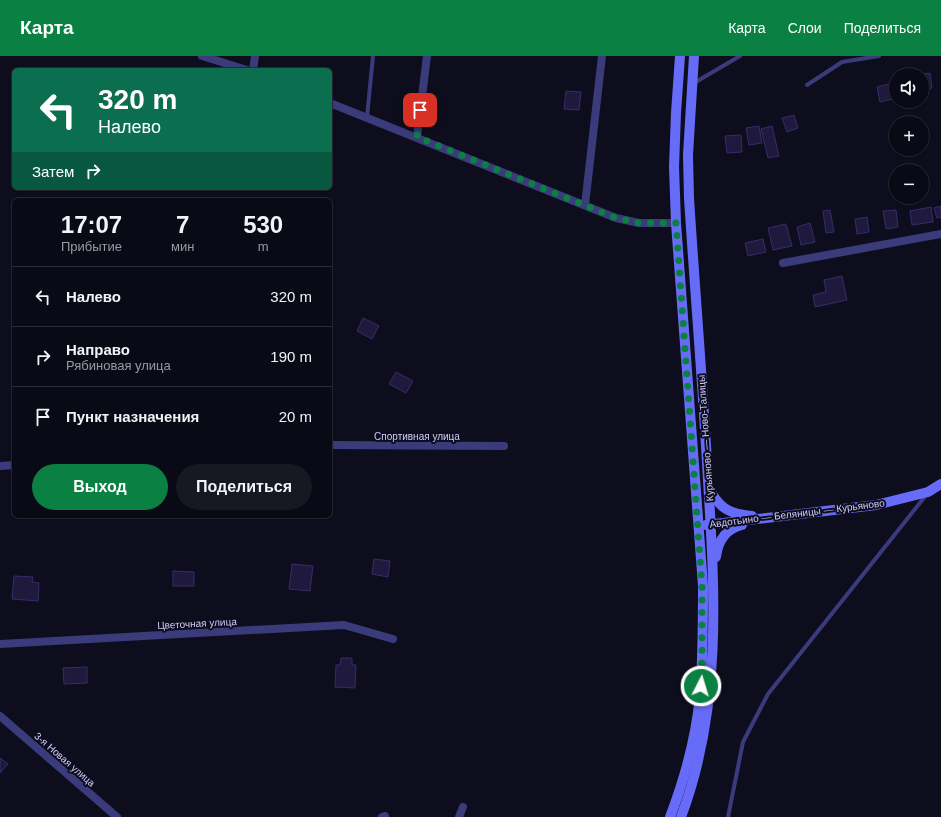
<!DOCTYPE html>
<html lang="ru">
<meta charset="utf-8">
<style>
:root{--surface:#0a0a16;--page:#181823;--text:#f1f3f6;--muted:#999aa1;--line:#2a2b35;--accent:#0b8043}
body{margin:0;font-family:Arial,sans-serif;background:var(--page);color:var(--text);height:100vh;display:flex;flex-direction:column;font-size:15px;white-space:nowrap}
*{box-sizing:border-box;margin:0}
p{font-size:13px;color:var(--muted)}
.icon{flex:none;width:22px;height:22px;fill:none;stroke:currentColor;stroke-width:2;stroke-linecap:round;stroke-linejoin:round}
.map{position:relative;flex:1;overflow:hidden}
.panel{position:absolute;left:12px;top:142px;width:320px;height:320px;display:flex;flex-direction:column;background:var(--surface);border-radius:6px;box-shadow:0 1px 3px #0004,0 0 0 1px var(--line)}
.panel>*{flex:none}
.top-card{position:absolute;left:12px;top:12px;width:320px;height:122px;border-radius:6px;box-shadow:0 1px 3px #0004,0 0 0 1px var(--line);background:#0b6e4f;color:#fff;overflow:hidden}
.buttons{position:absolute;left:889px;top:12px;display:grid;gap:8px}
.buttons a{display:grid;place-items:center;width:40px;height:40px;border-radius:50%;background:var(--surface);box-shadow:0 1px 3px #0004,0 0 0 1px var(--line);font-size:20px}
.pin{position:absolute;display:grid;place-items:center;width:34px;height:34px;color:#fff;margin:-17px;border-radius:8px;box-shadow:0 2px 6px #0006}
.me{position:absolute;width:44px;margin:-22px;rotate:5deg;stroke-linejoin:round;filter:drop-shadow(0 0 3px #0008)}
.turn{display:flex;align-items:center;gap:14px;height:84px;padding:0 20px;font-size:18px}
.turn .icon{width:52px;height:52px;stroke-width:2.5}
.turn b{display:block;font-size:28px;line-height:34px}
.then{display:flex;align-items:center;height:38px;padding:0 20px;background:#0003;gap:8px;font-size:15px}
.eta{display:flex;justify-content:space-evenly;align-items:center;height:68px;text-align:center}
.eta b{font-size:24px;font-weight:700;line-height:28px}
.action{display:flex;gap:8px;margin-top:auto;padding:8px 20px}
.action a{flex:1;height:46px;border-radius:24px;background:var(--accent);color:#fff;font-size:16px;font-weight:700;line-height:46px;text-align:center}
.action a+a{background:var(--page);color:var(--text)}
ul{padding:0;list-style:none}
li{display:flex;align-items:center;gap:12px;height:60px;padding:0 20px;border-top:1px solid var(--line)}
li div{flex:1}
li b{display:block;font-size:15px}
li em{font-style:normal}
header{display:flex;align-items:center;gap:24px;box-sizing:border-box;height:56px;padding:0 20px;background:var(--accent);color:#fff}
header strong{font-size:19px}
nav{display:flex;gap:22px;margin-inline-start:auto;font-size:14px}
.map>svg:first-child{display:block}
.building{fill:#1f1a3d;stroke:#352d68}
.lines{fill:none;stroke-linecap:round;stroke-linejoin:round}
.service{stroke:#3a3b7a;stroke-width:4}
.minor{stroke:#3a3b7a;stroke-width:8}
.secondary{stroke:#676cf8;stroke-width:10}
.route{stroke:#0b8043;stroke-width:7;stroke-dasharray:0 12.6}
.labels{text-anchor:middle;stroke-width:4;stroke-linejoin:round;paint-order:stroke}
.street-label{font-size:10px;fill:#cecbfc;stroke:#0e0d1d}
</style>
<header>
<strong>Карта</strong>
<nav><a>Карта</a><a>Слои</a><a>Поделиться</a></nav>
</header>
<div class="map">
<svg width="941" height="761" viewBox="0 0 941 761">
<rect width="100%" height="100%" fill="#0e0d1d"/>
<g class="building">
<path d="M930,17L932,32L922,34V19H917Z"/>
<path d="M896,26V42L880,46L877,31Z"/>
<path d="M566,35L581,36L579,54L564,53Z"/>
<path d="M794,59L798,72L787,76L782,62Z"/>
<path d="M759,70L762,87L749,89L746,72Z"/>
<path d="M772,70L779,100L768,102L761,73Z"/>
<path d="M741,79L742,96L727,97L725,80Z"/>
<path d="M941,150V161L937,162L934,152Z"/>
<path d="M931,151L933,166L912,169L910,155Z"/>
<path d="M830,154L834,176L826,177L823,155Z"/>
<path d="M896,154L898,171L886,173L883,155Z"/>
<path d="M867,161L869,176L857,178L855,163Z"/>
<path d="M810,167L815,186L801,189L797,171Z"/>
<path d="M786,168L792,190L773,194L768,172Z"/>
<path d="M763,183L766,196L748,200L745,187Z"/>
<path d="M842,220L847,244L815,251L813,239L826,236L824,224Z"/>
<path d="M363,262L379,270L372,283L357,275Z"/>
<path d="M396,316L413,325L406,337L389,328Z"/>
<path d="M374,503L390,505L388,521L372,518Z"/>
<path d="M292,508L313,510L310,535L289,533Z"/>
<path d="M173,515L194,516V530H173Z"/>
<path d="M14,520L33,521L32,526L39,527L38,545L12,543Z"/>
<path d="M341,602H352V609H356L355,632L335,631L336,609H340Z"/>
<path d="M87,611V627L64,628L63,612Z"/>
<path d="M0,702L8,708L0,717Z"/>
</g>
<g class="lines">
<g class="service">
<path d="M694,27L740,0"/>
<path d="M807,29L842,6L879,0"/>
<path d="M367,61L373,0"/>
<path d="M728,761L743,686L768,638L927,438"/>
</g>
<g class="minor">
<path d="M202,0L247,14"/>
<path d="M253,14L255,0"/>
<path d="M330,47L616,162L639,167H676"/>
<path d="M417,81L427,0"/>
<path d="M585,149L602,0"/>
<path d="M783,207L941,178"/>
<path d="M330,389L504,390"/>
<path d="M0,410L14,409"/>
<path d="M0,588L344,569L393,583"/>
<path d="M0,660L117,761"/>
<path d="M382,761L385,760"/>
<path d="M459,761L463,751"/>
</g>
<g class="secondary">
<path d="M710,435C721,453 730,458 752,460"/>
<path d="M706,469L876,449L928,436L941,428"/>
<path d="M716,501C718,485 725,473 742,469"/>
<path d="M670,761C685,722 696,681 700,640C703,603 703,567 703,530L676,167L674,111L676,57L680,0"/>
<path d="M681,761C722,653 715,537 708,424C703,330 695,236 689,142L688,99L694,0"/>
</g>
</g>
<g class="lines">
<path class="route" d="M420,54L417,81L616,162L639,167H676L702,530V606L701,630"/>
</g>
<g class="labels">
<g class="street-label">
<text x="417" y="384">Спортивная улица</text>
<text transform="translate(705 382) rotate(-94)" y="4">Курьяново — Ново-Талицы</text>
<text transform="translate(797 457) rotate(-7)" y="4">Авдотьино — Беляницы — Курьяново</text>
<text transform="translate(197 567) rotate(-3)" y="4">Цветочная улица</text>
<text transform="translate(65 703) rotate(41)" y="4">3-я Новая улица</text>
</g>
</g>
</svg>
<div class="buttons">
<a><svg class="icon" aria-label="sound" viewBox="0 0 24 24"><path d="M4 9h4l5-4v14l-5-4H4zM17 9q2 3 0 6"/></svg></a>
<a>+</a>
<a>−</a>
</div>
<div class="pin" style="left:420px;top:54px;background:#d93025"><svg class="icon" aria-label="arrive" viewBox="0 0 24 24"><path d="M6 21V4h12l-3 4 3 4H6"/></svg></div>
<svg class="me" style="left:701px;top:630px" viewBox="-20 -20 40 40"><circle r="17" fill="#0b8043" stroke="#fff" stroke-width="3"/><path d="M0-11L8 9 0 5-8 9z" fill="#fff"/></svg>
<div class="top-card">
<div class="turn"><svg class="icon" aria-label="left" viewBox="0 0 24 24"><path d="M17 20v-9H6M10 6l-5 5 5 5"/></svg><div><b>320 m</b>Налево</div></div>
<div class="then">Затем<svg class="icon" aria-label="right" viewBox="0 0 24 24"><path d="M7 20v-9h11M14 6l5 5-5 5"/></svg></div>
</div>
<section class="panel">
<div class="eta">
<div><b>17:07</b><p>Прибытие</p></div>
<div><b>7</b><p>мин</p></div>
<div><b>530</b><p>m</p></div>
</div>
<ul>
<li><svg class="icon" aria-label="left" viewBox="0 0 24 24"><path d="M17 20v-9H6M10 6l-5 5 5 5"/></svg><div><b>Налево</b></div><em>320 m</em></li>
<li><svg class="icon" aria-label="right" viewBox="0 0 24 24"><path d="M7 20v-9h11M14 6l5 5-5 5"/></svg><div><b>Направо</b><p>Рябиновая улица</p></div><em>190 m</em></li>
<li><svg class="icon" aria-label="arrive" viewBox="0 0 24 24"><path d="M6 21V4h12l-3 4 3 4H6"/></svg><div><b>Пункт назначения</b></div><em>20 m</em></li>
</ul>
<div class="action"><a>Выход</a><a>Поделиться</a></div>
</section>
</div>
